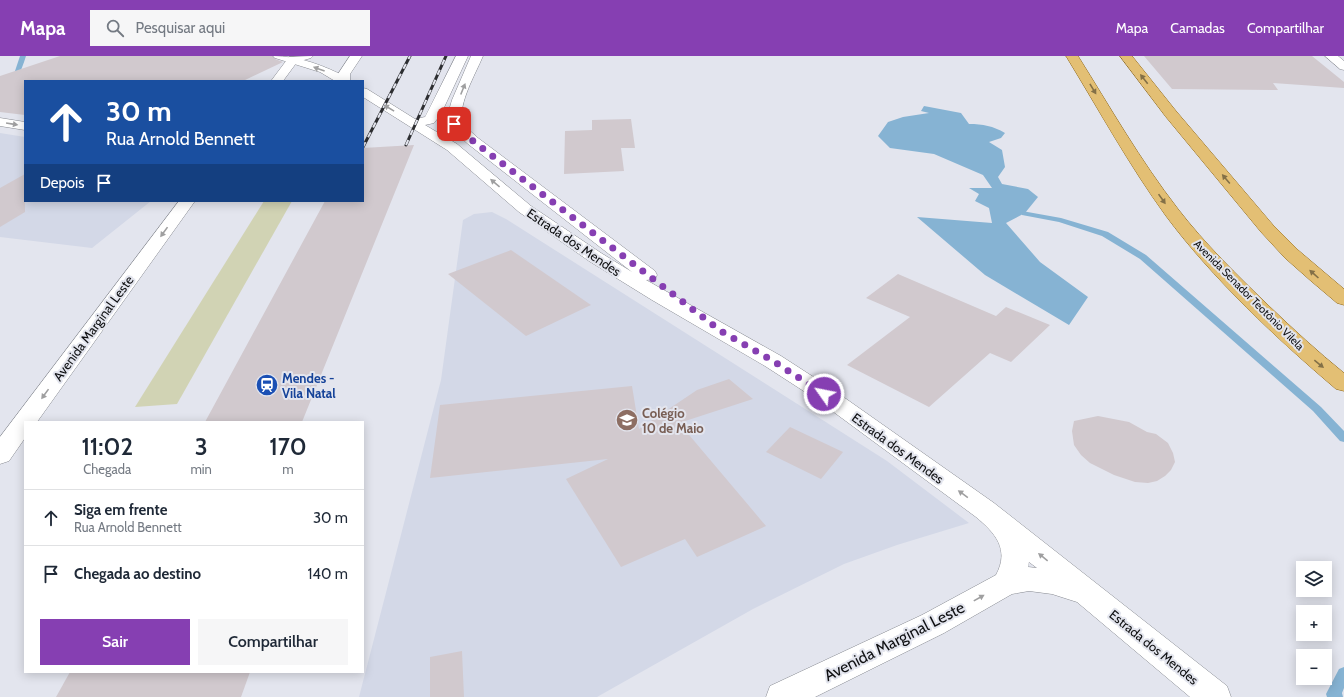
<!DOCTYPE html>
<html lang="pt">
<meta charset="utf-8">
<style>
:root{--surface:#fff;--page:#f6f6f7;--text:#1f2937;--muted:#747a83;--line:#e0e1e3;--accent:#863fb2}
body{margin:0;font-family:Cabin,sans-serif;background:var(--page);color:var(--text);height:100vh;display:flex;flex-direction:column;font-size:15px;white-space:nowrap}
*{box-sizing:border-box;margin:0}
p{font-size:13px;color:var(--muted)}
.icon{flex:none;width:22px;height:22px;fill:none;stroke:currentColor;stroke-width:2;stroke-linecap:round;stroke-linejoin:round}
.map{position:relative;flex:1;overflow:hidden}
.details{position:absolute;left:24px;top:365px;width:340px;height:252px;display:flex;flex-direction:column;background:var(--surface);border-radius:0px;box-shadow:0 2px 10px #0003}
.details>*{flex:none}
.guide{position:absolute;left:24px;top:24px;width:340px;height:122px;border-radius:0px;box-shadow:0 2px 10px #0003;background:#1a4fa0;color:#fff;overflow:hidden}
.tools{position:absolute;left:1296px;top:505px;display:grid;gap:8px}
.tools a{display:grid;place-items:center;width:36px;height:36px;border-radius:0px;background:var(--surface);box-shadow:0 2px 10px #0003;font-size:20px}
.pin{position:absolute;display:grid;place-items:center;width:34px;height:34px;color:#fff;margin:-17px;border-radius:8px;box-shadow:0 2px 6px #0006}
.me{position:absolute;width:44px;margin:-22px;rotate:303deg;stroke-linejoin:round;filter:drop-shadow(0 0 3px #0008)}
.turn{display:flex;align-items:center;gap:14px;height:84px;padding:0 16px;font-size:18px}
.turn .icon{width:52px;height:52px;stroke-width:2.5}
.turn b{display:block;font-size:28px;line-height:34px}
.then{display:flex;align-items:center;height:38px;padding:0 16px;background:#0003;gap:8px;font-size:15px}
.eta{display:flex;justify-content:space-evenly;align-items:center;height:68px;text-align:center}
.eta b{font-size:24px;font-weight:600;line-height:28px}
.cta{display:flex;gap:8px;margin-top:auto;padding:8px 16px}
.cta a{flex:1;height:46px;border-radius:0px;background:var(--accent);color:#fff;font-size:16px;font-weight:600;line-height:46px;text-align:center}
.cta a+a{background:var(--page);color:var(--text)}
ul{padding:0;list-style:none}
li{display:flex;align-items:center;gap:12px;height:56px;padding:0 16px;border-top:1px solid var(--line)}
li div{flex:1}
li b{display:block;font-size:15px}
li em{font-style:normal}
header{display:flex;align-items:center;gap:24px;box-sizing:border-box;height:56px;padding:0 20px;background:var(--accent);color:#fff}
header strong{font-size:19px}
nav{display:flex;gap:22px;margin-inline-start:auto;font-size:14px}
.search{width:280px;height:36px;background:var(--page);display:flex;align-items:center;gap:10px;box-sizing:border-box;padding:0 14px;border-radius:0px;color:var(--muted);font-size:15px}
.map>svg:first-child{display:block}
.built{fill:#d3d8e7}
.green{fill:#d1d3b4}
.water{fill:#86b3d3}
.lines{fill:none;stroke-linecap:round;stroke-linejoin:round}
.stream{fill:#86b3d3;fill-rule:evenodd}
.building{fill:#d1c9ce}
.street-casing{stroke:#868990;stroke-width:1}
.secondary-casing{stroke:#868990;stroke-width:1}
.primary-casing{stroke:#8d6515;stroke-width:1}
.street{fill:#fff;fill-rule:evenodd}
.secondary{fill:#fff;fill-rule:evenodd}
.primary{fill:#e3bf74;fill-rule:evenodd}
.rail-casing{stroke:#2d2e31;stroke-width:3}
.rail{stroke:#e3e5ee;stroke-width:2;stroke-dasharray:5.5;stroke-linecap:butt}
.oneway{fill:#9f9fa0}
.oneway2{fill:#837047}
.route{stroke:#863fb2;stroke-width:7;stroke-dasharray:0 12.6}
.labels{text-anchor:middle;stroke-width:4;stroke-linejoin:round;paint-order:stroke}
.far-street-label{font-size:11px;fill:#0e0f11;stroke:#e3e5ee}
.street-label{font-size:13px;fill:#0e0f11;stroke:#e3e5ee}
.transit-label{font-size:13px;font-weight:bold;fill:#164399;stroke:#e3e5ee;text-anchor:start}
.education-label{font-size:13px;font-weight:bold;fill:#785e54;stroke:#e3e5ee;text-anchor:start}
.near-street-label{font-size:16px;fill:#0e0f11;stroke:#e3e5ee}
</style>
<header>
<strong>Mapa</strong>
<div class="search"><svg class="icon" aria-label="search" viewBox="0 0 24 24"><circle cx="10" cy="10" r="6"/><path d="M15 15l6 6"/></svg>Pesquisar aqui</div>
<nav><a>Mapa</a><a>Camadas</a><a>Compartilhar</a></nav>
</header>
<div class="map">
<svg width="1344" height="641" viewBox="0 0 1344 641">
<rect width="100%" height="100%" fill="#e3e5ee"/>
<g class="built">
<path d="M0,77L25,81V145H151L92,192L0,181Z"/>
<path d="M492,156L506,163L887,405L969,467L897,489L844,508L753,553L597,641H359L441,324L463,164L474,158Z"/>
</g>
<path class="green" d="M264,145H292L177,348L135,351Z"/>
<path class="water" d="M924,50L961,57L969,68C983,68 993,70 1005,77L1001,82L989,86L1002,94L1005,111L998,121L1002,128L1028,133L1038,141L1025,157L1006,167L1040,206L1088,241L1069,269L985,219L917,161L992,167L989,152L975,145L979,138L969,132H992L983,119L934,98L890,92L878,80L888,66L903,61L929,57L921,55Z"/>
<g class="lines">
<g class="stream">
<path d="M20,0H26C22,13 12,39 0,46V40L14,18Z"/>
<path d="M1022,155L1061,162L1108,176L1146,199L1321,351L1344,375V386L1340,385L1313,355L1140,203L1102,180L1059,166L1022,159Z"/>
<path d="M1344,611V632L1342,637L1343,641H1327L1326,638L1339,613Z"/>
</g>
</g>
<g class="building">
<path d="M60,0H272L275,3L283,6L243,25H25V59L0,56V20Z"/>
<path d="M1144,0H1312L1344,26V32L1273,27L1278,34L1172,33Z"/>
<path d="M631,63L635,92H621L624,115L564,118L565,75L592,74V64Z"/>
<path d="M414,89L302,366H205L325,145H363V92Z"/>
<path d="M25,118V156L0,171V132Z"/>
<path d="M511,194L591,249L526,280L448,218Z"/>
<path d="M898,218L996,260L1006,251L1050,269L1011,306L990,297L929,351L847,309L910,261L866,242Z"/>
<path d="M729,323L753,343L679,367L766,470L697,501L685,483L621,511L566,423L608,403L430,422L440,349L632,330L639,373L697,334Z"/>
<path d="M1098,360L1129,366L1147,376L1156,378L1168,387L1173,397L1175,406L1171,414L1165,420L1157,425L1148,427L1135,426L1114,419L1090,407L1081,399L1074,389L1072,375L1074,365Z"/>
<path d="M790,371L843,396L821,423L766,396Z"/>
<path d="M462,595L464,641H430V601Z"/>
<path d="M70,616H250L241,641H56Z"/>
</g>
<g class="lines">
<g class="street-casing">
<g id="street">
<path d="M313,0L311,2L297,6L283,25H271L289,1Z"/>
<path d="M350,0H362L350,18V25H338V18Z"/>
<path d="M1325,0H1338L1344,5V14L1340,13Z"/>
<path d="M0,62L25,66V74L0,70Z"/>
</g>
</g>
<g class="secondary-casing">
<g id="secondary">
<path d="M273,0C300,0 325,10 348,22L350,25H335L320,16L275,2Z"/>
<path d="M456,0H468L441,58L434,67L425,69L457,88L531,150L601,197L632,216L468,88L449,71L447,68V61L452,44L471,0H483C474,21 460,44 461,67L478,82L655,215L657,219L655,223L646,224L781,300L832,333L994,447L1227,630L1231,641H1190L1077,546L1052,538L1029,535L1012,538L944,577L815,641H766L770,630L922,559L996,519C1010,493 995,477 976,461L816,343L765,310L652,244L589,205L519,156L447,94L363,41V32L367,33L415,63L425,61ZM1029,506L1037,512L1028,511Z"/>
<path d="M179,145H195L37,366H25V382L9,405L0,408V381Z"/>
</g>
</g>
<g class="primary-casing">
<g id="primary">
<path d="M1066,0H1078C1110,51 1140,104 1178,153C1205,188 1237,219 1269,250C1293,273 1318,296 1344,317V335L1336,333C1277,283 1212,222 1166,160C1129,109 1099,54 1066,0Z"/>
<path d="M1120,0H1132L1176,55L1273,169L1298,194L1344,233V249L1337,247L1311,225L1285,202L1261,176L1166,61Z"/>
</g>
</g>
<use href="#street" class="street"/>
<use href="#secondary" class="secondary"/>
<use href="#primary" class="primary"/>
<g class="rail-casing">
<g id="rail">
<path d="M406,89L446,0"/>
<path d="M363,91L410,0"/>
</g>
</g>
<use href="#rail" class="rail"/>
</g>
<defs><path id="oneway-solid" d="M-6-.8H1V-3.2L6.5 0L1 3.2V.8H-6Z"/></defs>
<g class="oneway">
<use href="#oneway-solid" transform="translate(319 13) rotate(-160)"/>
<use href="#oneway-solid" transform="translate(463 33) rotate(-68)"/>
<use href="#oneway-solid" transform="translate(389 52) rotate(-149)"/>
<use href="#oneway-solid" transform="translate(12 68) rotate(9)"/>
<use href="#oneway-solid" transform="translate(495 127) rotate(-140)"/>
<use href="#oneway-solid" transform="translate(164 176) rotate(126)"/>
<use href="#oneway-solid" transform="translate(45 338) rotate(126)"/>
<use href="#oneway-solid" transform="translate(963 438) rotate(-144)"/>
<use href="#oneway-solid" transform="translate(1043 501) rotate(-141)"/>
<use href="#oneway-solid" transform="translate(979 542) rotate(-29)"/>
</g>
<g class="oneway2">
<use href="#oneway-solid" transform="translate(1144 23) rotate(-128)"/>
<use href="#oneway-solid" transform="translate(1093 33) rotate(59)"/>
<use href="#oneway-solid" transform="translate(1226 123) rotate(-130)"/>
<use href="#oneway-solid" transform="translate(1162 143) rotate(55)"/>
<use href="#oneway-solid" transform="translate(1314 218) rotate(-138)"/>
<use href="#oneway-solid" transform="translate(1319 308) rotate(39)"/>
</g>
<g class="lines">
<path class="route" d="M454,68L473,85L721,275L773,305L824,338"/>
</g>
<defs>
<g id="station-disc" transform="scale(1.15)"><circle r="9.5" fill="#1a4fb4" stroke="#e3e5ee"/><path d="M-3-6H3Q5-6 5-4V2Q5 4 3 4L4.5 6H3L1.5 4h-3L-3 6H-4.5L-3 4Q-5 4-5 2V-4Q-5-6-3-6ZM-3.5-4v3h7v-3ZM-3.5 1v1.5H-2V1ZM2 1v1.5H3.5V1Z" fill="#fff"/></g>
<g id="school-disc" transform="scale(1.15)"><circle r="9.5" fill="#8d6e63" stroke="#e3e5ee"/><path d="M0-5L7-2L0 1L-7-2ZM-4 1L0 2.5L4 1V4Q0 6-4 4Z" fill="#fff"/></g>
</defs>
<g fill-rule="evenodd">
<use href="#station-disc" x="267" y="329"/>
<use href="#school-disc" x="627" y="364"/>
</g>
<g class="labels">
<g class="far-street-label">
<text transform="translate(1249 239) rotate(45)" y="4">Avenida Senador Teotônio Vilela</text>
</g>
<g class="street-label">
<text transform="translate(574 186) rotate(34)" y="5">Estrada dos Mendes</text>
<text transform="translate(93 272) rotate(-54)" y="5">Avenida Marginal Leste</text>
<text transform="translate(898 392) rotate(36)" y="5">Estrada dos Mendes</text>
<text transform="translate(1154 591) rotate(39)" y="5">Estrada dos Mendes</text>
</g>
<g class="transit-label">
<text x="282" y="327">Mendes -<tspan x="282" dy="15">Vila Natal</tspan></text>
</g>
<g class="education-label">
<text x="642" y="362">Colégio<tspan x="642" dy="15">10 de Maio</tspan></text>
</g>
<g class="near-street-label">
<text transform="translate(894 585) rotate(-27)" y="6">Avenida Marginal Leste</text>
</g>
</g>
</svg>
<div class="tools">
<a><svg class="icon" aria-label="layers" viewBox="0 0 24 24"><path d="M12 4l9 5-9 5-9-5zM3 14l9 5 9-5"/></svg></a>
<a>+</a>
<a>−</a>
</div>
<div class="pin" style="left:454px;top:68px;background:#d93025"><svg class="icon" aria-label="arrive" viewBox="0 0 24 24"><path d="M6 21V4h12l-3 4 3 4H6"/></svg></div>
<svg class="me" style="left:824px;top:338px" viewBox="-20 -20 40 40"><circle r="17" fill="#863fb2" stroke="#fff" stroke-width="3"/><path d="M0-11L8 9 0 5-8 9z" fill="#fff"/></svg>
<div class="guide">
<div class="turn"><svg class="icon" aria-label="ahead" viewBox="0 0 24 24"><path d="M12 20V5M6 11l6-6 6 6"/></svg><div><b>30 m</b>Rua Arnold Bennett</div></div>
<div class="then">Depois<svg class="icon" aria-label="arrive" viewBox="0 0 24 24"><path d="M6 21V4h12l-3 4 3 4H6"/></svg></div>
</div>
<section class="details">
<div class="eta">
<div><b>11:02</b><p>Chegada</p></div>
<div><b>3</b><p>min</p></div>
<div><b>170</b><p>m</p></div>
</div>
<ul>
<li><svg class="icon" aria-label="ahead" viewBox="0 0 24 24"><path d="M12 20V5M6 11l6-6 6 6"/></svg><div><b>Siga em frente</b><p>Rua Arnold Bennett</p></div><em>30 m</em></li>
<li><svg class="icon" aria-label="arrive" viewBox="0 0 24 24"><path d="M6 21V4h12l-3 4 3 4H6"/></svg><div><b>Chegada ao destino</b></div><em>140 m</em></li>
</ul>
<div class="cta"><a>Sair</a><a>Compartilhar</a></div>
</section>
</div>
